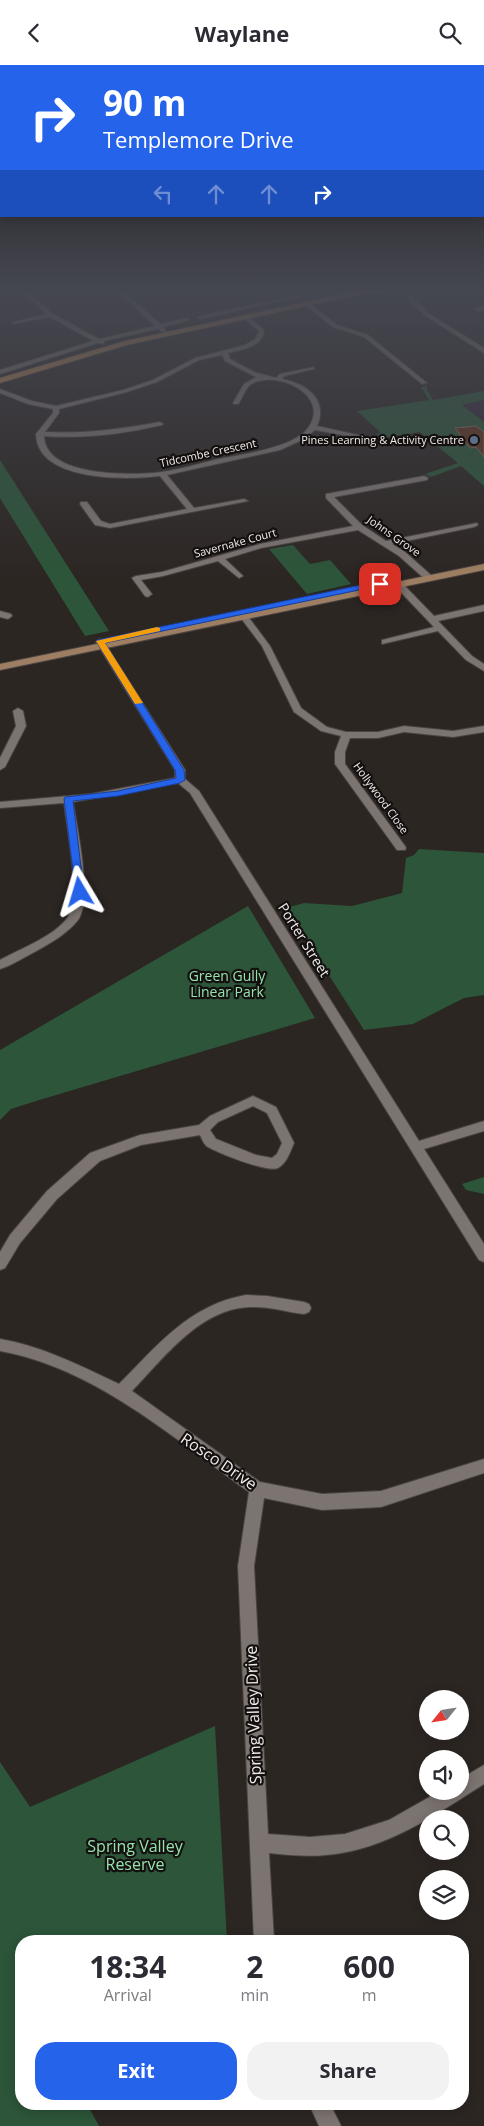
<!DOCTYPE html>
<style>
:root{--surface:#fff;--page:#f2f2f3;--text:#2b2b33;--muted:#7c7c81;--accent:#2563eb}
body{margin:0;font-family:"Open Sans",sans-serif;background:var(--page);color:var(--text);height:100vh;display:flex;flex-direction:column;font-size:19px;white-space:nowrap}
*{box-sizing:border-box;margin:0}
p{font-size:16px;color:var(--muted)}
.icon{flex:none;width:28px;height:28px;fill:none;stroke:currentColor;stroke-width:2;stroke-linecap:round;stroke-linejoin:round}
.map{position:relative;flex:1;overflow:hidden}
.panel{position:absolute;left:15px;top:1870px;width:454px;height:175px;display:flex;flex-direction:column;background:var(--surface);border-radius:20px;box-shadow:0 2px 12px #0003}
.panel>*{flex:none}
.top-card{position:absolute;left:0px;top:0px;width:485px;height:152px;box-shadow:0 2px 12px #0003;background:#2563eb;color:#fff;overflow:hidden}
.needle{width:32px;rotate:240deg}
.buttons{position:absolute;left:419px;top:1625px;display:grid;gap:10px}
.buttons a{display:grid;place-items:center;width:50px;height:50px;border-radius:50%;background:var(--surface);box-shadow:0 2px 12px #0003;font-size:25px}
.pin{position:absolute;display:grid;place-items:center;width:42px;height:42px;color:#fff;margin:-21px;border-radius:10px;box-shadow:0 2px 8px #0006}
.me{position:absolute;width:55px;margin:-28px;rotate:353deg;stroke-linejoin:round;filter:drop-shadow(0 0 4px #0008)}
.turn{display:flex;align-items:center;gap:18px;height:105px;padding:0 20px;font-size:22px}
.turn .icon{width:65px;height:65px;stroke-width:2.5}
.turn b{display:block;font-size:35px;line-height:42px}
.lanes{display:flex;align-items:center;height:48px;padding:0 20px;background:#0003;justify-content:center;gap:25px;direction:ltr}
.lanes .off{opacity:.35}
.eta{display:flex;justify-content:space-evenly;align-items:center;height:85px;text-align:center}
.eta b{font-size:30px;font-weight:700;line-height:35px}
.primary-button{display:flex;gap:10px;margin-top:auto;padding:10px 20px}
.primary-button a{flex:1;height:58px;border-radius:20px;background:var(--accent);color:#fff;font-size:20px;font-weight:700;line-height:58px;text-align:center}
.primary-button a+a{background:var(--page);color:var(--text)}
header{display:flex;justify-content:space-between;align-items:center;height:65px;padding:0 20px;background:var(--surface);font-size:22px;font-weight:700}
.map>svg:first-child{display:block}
.commercial{fill:#342b3b}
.green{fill:#2c5539}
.building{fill:#62321a;stroke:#776f6c}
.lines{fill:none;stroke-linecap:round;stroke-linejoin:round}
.street-casing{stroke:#4a4442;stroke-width:2}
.secondary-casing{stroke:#4a4442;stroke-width:2}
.primary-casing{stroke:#4a4442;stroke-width:2}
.street{fill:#7c7471;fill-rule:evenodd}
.secondary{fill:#9d7e62;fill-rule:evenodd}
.primary{fill:#be8852;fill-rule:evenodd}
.route{fill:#2563eb;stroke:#184099}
.slow{fill:#f59e0b}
.service-dot{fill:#5c6f8a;stroke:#13100f;stroke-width:2}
.labels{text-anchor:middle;stroke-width:4.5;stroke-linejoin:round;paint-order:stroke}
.far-poi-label{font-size:11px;fill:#f0ebea;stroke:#13100f;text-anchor:end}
.far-street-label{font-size:11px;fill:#f0ebea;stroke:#13100f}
.street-label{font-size:14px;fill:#f0ebea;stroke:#13100f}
.park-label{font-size:14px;fill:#95e2ab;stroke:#13100f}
.near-street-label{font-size:16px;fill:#f0ebea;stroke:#13100f}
.near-park-label{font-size:16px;fill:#95e2ab;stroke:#13100f}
</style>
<header><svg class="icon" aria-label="back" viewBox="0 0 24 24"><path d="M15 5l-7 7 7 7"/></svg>Waylane<svg class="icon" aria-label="search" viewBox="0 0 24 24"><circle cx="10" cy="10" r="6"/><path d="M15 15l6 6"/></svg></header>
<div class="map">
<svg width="484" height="2061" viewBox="0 0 484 2061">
<rect width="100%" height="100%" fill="#2c2623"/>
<path class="commercial" d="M484,335V357L461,340Z"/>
<g class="green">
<path d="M427,321V325L433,335L484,326V335L462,340L484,357V421L461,401L431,412L425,409L458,398L420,367L382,373L376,369L381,368L357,346L429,335L421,322Z"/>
<path d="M0,395L109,566L85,571L0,433Z"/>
<path d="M293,480L310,499L330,495L351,519L307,529L269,484Z"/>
<path d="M419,784L484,788V930L464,933L413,959L364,965L286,843L304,838L352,841L402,828L406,793L414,790Z"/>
<path d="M248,841L315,953L36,1036L11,1044L0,1055V985Z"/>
<path d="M484,1112V1129L466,1125L462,1119Z"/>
<path d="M215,1661L227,1876H21V2039H87L99,2061H0V1697L30,1742Z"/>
</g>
<path class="building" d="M476,361L484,367V392L476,382L470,383L455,363Z"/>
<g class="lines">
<g class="street-casing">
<g id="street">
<path d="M0,223H9L0,226Z"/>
<path d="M13,223H20L28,227L53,249L99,274L155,261L114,223H120L123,225L160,223L157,225L126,228L160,259L187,253L190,255L164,262L166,267H162L158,264L104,276V279L98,278L0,309V305L93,276L50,252L13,259V257L47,249L24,229Z"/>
<path d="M329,223H338L200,254L197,252Z"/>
<path d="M398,223H404L428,248L484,283V288L424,250Z"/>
<path d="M304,237H308L337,260L368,270L427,318L422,319L364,272L333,262L304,239Z"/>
<path d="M484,241V245L478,246L475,244Z"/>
<path d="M246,250L264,265C264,281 242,285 228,288L230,294L254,307L276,313L280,309L314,302V304L284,311L282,314C305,318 329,334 317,361L376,374V376L315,365L302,375L280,385L167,410L194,443L244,434L248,436L110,463L95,460L80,439L81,437H87L101,456L110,459L187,444L160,411C127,415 37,417 36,369L53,348V344L28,339L0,328V324L32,336L56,341L123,325L153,315L195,293L245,280L255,274L259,266L244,253ZM222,290L225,296L256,312L244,319L233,338L234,339H238C242,334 245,324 250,320C275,303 332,330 308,363C295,382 241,390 219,394C197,399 175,406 153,408C125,410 45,411 44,371C84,374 123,369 162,360L163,359L160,357C120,364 85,369 45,367L59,348V344L127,327L157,317L199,295Z"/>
<path d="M424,411L428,413L427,415L334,432L362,460L386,476L477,458L478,460L474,462L392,479L405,487L432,511V515H426L399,491L358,465L261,483L225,494L243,511L239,513L218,496L163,511L141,515L152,529L148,532L145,531L132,513L136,511L162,507L260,479L353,461L326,433V429Z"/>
<path d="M392,514H398L434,551L484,540V546L438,556L472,591L484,599V606L466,595L438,566L382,579V575L434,562L392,518Z"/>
<path d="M0,546L11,549L12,551L8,554L0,552Z"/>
<path d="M238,546H244L270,581L301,643L327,662L346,667H378L404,661L453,666L484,661V667L453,672L404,667L378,673H350L345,687V699L405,781L406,783L405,785H397L335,699V687L341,671L321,666L294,647L262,581L237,548Z"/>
<path d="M100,574L104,577L185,705V714L199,726L419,1076L484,1056V1066L424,1084L484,1179V1197L479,1195L190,728L178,718L73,737C77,763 93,834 78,855C68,868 52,877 38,885C26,891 13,900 0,904V895C20,884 55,871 68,852C81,833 67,763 64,738L0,743V737L91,729L175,713V705L96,577Z"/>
<path d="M18,643L23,646L26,661L5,702L0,705V693L16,661L13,646Z"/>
<path d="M253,1031L276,1042L294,1078C290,1087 287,1098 278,1103C268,1108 218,1088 208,1082C204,1080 202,1074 200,1070L141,1080L100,1096L57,1134L20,1178L5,1203L0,1205V1187L10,1170L47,1126L90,1088L140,1070L199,1060L210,1051ZM253,1041L267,1048L282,1078L277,1089L272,1093L256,1090L216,1074L210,1065L218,1057Z"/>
<path d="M246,1230L267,1231L304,1237L309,1239L311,1243L309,1247L304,1249C286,1247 269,1241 251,1242C200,1243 164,1293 132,1326L260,1417L322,1429L381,1426L484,1394V1408L381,1442L322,1445L264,1433L254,1501L268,1769L310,1772L345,1769L389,1755L440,1726H460V1714L484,1700V1719C435,1750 386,1785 326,1790C307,1792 288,1790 269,1788L274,1876H254L238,1501L249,1427C173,1373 95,1303 0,1286V1274C42,1281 81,1301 119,1319C158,1280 189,1240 246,1230Z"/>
<path d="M309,2039H330L341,2061H319Z"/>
</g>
</g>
<g class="secondary-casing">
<path id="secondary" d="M484,499V505L0,605V599Z"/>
</g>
<g class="primary-casing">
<path id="primary" d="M392,223H413L410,225L357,230L127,280L0,318V313L125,276L357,226Z"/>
</g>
<use href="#street" class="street"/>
<use href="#secondary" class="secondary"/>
<use href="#primary" class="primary"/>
</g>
<linearGradient id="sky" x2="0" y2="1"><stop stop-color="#181513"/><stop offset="0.44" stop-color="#454750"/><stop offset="1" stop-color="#454750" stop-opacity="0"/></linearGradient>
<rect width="484" height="511" fill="url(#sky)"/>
<path class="route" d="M380,516L383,517V520L105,578L184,705L185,715L180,718L118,731L73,736L84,827L83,830H76L64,734L65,732L118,726L176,713L175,705L96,576L97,575Z"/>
<path class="slow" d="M157,562L160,563V566L105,578L143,638L135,639L96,576Z"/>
<circle class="service-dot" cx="474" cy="375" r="5"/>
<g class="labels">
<g class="far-poi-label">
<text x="464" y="379">Pines Learning &amp; Activity Centre</text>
</g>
<g class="far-street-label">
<text transform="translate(208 388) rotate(-12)" y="4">Tidcombe Crescent</text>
<text transform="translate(394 471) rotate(35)" y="4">Johns Grove</text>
<text transform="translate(235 478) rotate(-15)" y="4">Savernake Court</text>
<text transform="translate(381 733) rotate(54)" y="4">Hollywood Close</text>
</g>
<g class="street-label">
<text transform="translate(304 875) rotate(58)" y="5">Porter Street</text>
</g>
<g class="park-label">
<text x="227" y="916">Green Gully<tspan x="227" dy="16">Linear Park</tspan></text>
</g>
<g class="near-street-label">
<text transform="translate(219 1396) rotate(34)" y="6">Rosco Drive</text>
<text transform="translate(253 1650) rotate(-92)" y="6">Spring Valley Drive</text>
</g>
<g class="near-park-label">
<text x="135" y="1787">Spring Valley<tspan x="135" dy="18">Reserve</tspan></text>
</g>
</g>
</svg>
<div class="buttons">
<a><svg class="needle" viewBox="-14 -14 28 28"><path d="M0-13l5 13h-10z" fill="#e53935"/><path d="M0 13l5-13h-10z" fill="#7c7c81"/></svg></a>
<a><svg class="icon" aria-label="sound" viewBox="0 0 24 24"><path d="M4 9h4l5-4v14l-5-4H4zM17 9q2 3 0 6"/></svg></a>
<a><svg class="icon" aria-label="search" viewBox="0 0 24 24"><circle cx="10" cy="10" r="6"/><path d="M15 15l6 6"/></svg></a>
<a><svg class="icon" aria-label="layers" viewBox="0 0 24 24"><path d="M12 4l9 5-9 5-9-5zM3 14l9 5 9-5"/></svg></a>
</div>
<div class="pin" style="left:380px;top:519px;background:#d93025"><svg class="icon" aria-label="arrive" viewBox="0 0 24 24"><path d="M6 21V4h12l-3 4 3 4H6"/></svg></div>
<svg class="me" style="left:80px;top:827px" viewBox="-20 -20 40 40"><path d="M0-17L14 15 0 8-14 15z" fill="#2563eb" stroke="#fff" stroke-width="4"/></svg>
<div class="top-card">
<div class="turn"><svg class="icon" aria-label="right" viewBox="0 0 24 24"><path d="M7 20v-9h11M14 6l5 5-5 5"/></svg><div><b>90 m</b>Templemore Drive</div></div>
<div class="lanes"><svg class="icon off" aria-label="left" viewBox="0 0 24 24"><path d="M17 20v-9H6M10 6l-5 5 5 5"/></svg><svg class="icon off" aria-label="ahead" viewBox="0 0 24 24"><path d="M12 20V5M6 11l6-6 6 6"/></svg><svg class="icon off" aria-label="ahead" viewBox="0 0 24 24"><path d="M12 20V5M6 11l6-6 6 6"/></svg><svg class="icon" aria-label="right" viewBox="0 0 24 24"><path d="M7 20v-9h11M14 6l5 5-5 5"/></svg></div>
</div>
<section class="panel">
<div class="eta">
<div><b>18:34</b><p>Arrival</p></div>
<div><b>2</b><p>min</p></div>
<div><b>600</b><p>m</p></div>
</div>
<div class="primary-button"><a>Exit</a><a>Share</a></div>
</section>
</div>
